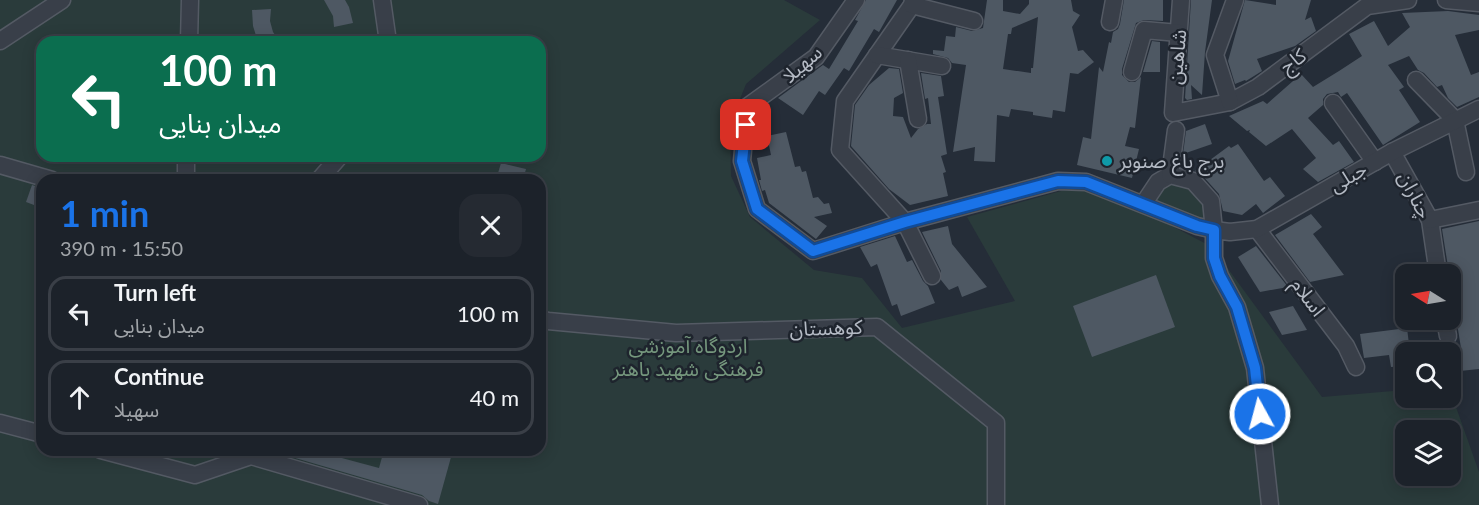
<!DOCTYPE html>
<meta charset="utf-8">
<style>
:root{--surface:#1c222a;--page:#252a32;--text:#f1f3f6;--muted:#a0a4a8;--line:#3a3f47;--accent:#1a73e8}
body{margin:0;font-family:Lato,"Noto Sans Arabic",sans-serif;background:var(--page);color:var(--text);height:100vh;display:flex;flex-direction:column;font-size:22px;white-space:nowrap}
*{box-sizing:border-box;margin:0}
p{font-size:20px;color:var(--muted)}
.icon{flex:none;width:33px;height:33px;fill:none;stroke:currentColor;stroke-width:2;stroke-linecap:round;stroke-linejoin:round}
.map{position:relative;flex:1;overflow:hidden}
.sheet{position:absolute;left:36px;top:174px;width:510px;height:282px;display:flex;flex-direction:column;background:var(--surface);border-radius:18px;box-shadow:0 3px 15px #0003,0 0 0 2px var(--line)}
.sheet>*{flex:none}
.guide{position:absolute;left:36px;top:36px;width:510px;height:126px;border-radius:18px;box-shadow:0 3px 15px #0003,0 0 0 2px var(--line);background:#0b6e4f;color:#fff;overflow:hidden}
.needle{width:39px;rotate:281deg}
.controls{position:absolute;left:1395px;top:264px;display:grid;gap:12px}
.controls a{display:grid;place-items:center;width:66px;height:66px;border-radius:12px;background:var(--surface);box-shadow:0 3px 15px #0003,0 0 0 2px var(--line);font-size:30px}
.pin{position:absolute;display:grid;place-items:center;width:51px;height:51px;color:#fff;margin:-26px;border-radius:12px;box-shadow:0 3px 9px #0006}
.me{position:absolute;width:66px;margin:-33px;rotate:353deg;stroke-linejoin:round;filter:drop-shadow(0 0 4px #0008)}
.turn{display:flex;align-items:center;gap:21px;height:126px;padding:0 24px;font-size:27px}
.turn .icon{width:78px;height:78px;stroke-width:2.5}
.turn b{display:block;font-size:42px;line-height:51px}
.round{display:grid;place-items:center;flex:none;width:63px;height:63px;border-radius:18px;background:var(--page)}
.headline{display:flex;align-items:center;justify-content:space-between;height:102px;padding:0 24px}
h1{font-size:36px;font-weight:700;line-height:45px;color:var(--accent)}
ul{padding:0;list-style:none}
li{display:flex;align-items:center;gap:18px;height:75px;margin:0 12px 9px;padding:0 12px;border:3px solid var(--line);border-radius:18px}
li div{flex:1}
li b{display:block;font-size:22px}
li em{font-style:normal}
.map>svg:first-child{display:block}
.green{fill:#2a3b3b;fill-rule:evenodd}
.building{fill:#4e5863;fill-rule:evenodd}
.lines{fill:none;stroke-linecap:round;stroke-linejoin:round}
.minor-casing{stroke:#545a64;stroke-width:19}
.minor{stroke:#393f49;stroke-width:16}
.route-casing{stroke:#114b97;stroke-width:15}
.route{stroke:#1a73e8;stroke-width:10}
.culture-dot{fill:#0f9aa8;stroke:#1e242d;stroke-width:2}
.labels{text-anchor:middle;stroke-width:5;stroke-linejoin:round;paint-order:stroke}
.street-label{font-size:20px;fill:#b4bac4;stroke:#1e242d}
.poi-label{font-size:20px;fill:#b4bac4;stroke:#1e242d;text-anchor:start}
.park-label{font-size:20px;fill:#75977d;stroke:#1e242d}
</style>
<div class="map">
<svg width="1479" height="505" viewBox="0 0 1479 505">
<rect width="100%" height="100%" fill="#252d38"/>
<g class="green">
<path d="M0,0H784L820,20L746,84L730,124L731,176L750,217L814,270L862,278L902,328L1015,301L967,217L1090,183L1212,247L1322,397L1405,390L1406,398H1450L1451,393L1479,472V505H0ZM42,42H540V156H42ZM42,180H540V450H42ZM1406,430H1450V476H1406Z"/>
<path d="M1180,183L1197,194L1209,218L1201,222L1160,204L1152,199L1164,184Z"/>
</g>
<g class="building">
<path d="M324,0H345L349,7L353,23L334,27L333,16Z"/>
<path d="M866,0H897L879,32L874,29L849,71L844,68L825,95L819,91L803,115L778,98L823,65L829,69L858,21L855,20Z"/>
<path d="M987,0H1003V11L1020,14L1029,4V0H1071L1073,11L1080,15L1072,27L1078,51L1083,50L1094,62L1078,74L1070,73L1065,112L1053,110L1052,118L1033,115V112L1011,109L1009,117L997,115L995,162L974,161L975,147L953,152L966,65L952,63L948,58L933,54V50L944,51L946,36L955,37L956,27L972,31L983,28ZM1038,17L1033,68H1031V73L1003,69L1008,34H1011L1012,28Z"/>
<path d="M1124,0H1163V21L1144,20L1136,23L1122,69V75L1129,82H1135L1141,77L1135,128L1130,127L1125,146L1139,149L1132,178L1077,165L1083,137L1091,139L1099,67L1103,72L1109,42L1111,43L1113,32L1118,29L1120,24Z"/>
<path d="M1191,0H1212L1205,52L1202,95L1191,85L1192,99L1187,100L1185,98Z"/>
<path d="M1245,0L1276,5V0H1311L1305,20L1311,17L1316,31L1295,46L1257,59L1262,71L1246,81L1245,80L1235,84L1228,61Z"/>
<path d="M271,9L270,21L273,32L280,42H258L253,26L252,10Z"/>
<path d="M1448,11L1479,15V30L1455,35L1471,75L1479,72V97L1457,107L1448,98L1442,85L1437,87L1424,73L1418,70L1409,56L1388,65L1404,87L1399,90L1420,122L1383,145L1347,93L1341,97L1338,92L1327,94L1323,99V105L1308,118L1333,145L1339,141L1354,162L1318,182L1303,169L1316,158L1292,129L1266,146L1249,132L1250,130L1247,131L1229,116L1263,101L1267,104L1301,74L1313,87L1339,71L1362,56L1349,34L1374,21L1388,46L1410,27L1402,13Z"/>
<path d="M1152,41L1160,42V72H1143Z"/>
<path d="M889,68L899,69L903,93L894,98L893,116L903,117L911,138L918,129L927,124H931L928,98L925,99L921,73L941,76L944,96L938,97L947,154L941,156L946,172L943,173L948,196L910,205L889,189L851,146L855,105L869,85Z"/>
<path d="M1205,124L1212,144L1183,154L1186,131Z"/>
<path d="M786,132L795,167L800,166L802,172L806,171L813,198L818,197L824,204L829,203L832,213L814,217L827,226L816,239L769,203L765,190L762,191L759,180H761L757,158L771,155L767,136Z"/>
<path d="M1238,144L1264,181L1270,177L1285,196L1263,213L1256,204L1242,215L1223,211L1219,194L1201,174L1195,171L1229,146L1231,148Z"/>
<path d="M501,163L526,169L523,180H496Z"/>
<path d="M32,185L42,188V208L26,202Z"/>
<path d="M1311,214L1322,227L1313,234L1344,275L1310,282L1275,235Z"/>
<path d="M1479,221V369L1460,371L1457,349L1461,348L1442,229Z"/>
<path d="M948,226L952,244L987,287L962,297L958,286L949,290L941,280V271L922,232Z"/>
<path d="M895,236L907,262L912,260L923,281L928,286L935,303L901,316L897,304L892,306L877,264L871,267L860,247Z"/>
<path d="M1256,246L1288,287L1260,292L1238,257Z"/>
<path d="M1156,275L1175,327L1092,357L1073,306Z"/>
<path d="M1293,306L1307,330L1282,335L1269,312Z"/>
<path d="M1407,328L1410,352H1406V366L1391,367L1389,355L1364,358L1360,334Z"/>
<path d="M286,450H312L379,468L384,450H453L438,504L429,501L422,495L285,455Z"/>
</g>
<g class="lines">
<g class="minor-casing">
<g id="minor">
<path d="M382,0L388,42"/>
<path d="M856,0L816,57L747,107L742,161L757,209L813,251L905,222L1058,181L1086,182L1197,226L1214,230L1211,201L1193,181L1170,175L1158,182L1144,203"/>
<path d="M913,0L912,5L845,101L840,150L905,222L932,276"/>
<path d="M1181,0L1173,113L1230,102L1258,87L1367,6L1408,0"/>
<path d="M1446,0L1479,3"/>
<path d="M912,5L974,21"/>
<path d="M1110,22L1114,0"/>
<path d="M0,41L62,0"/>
<path d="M189,42L190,0"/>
<path d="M877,55L942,66"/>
<path d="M908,60L918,119"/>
<path d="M1132,72L1144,30L1179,33"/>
<path d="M1416,80L1455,120L1466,172"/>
<path d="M1230,102L1215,55L1235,0"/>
<path d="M1333,103L1375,162"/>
<path d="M1392,152L1430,220L1438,274"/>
<path d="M0,165L52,180"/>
<path d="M1170,175L1176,130"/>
<path d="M186,180V156"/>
<path d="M319,180L340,156"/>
<path d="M1430,220L1479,210"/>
<path d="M1257,229L1346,346L1356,367"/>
<path d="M540,319L548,321L676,333L877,327L996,423V505"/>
<path d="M1445,320L1448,336"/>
<path d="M0,423L42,434"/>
<path d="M101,450L195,475L251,456L419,505"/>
<path d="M1270,505L1255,368L1237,307L1220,276L1214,258V230L1230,232L1257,229L1392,152L1479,109"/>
</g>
</g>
<use href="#minor" class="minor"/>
</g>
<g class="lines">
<g class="route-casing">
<path id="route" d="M746,125L742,161L757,209L813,251L905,222L1058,181L1086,182L1197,226L1214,230V258L1220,276L1237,307L1255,368L1260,414"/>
</g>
<use href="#route" class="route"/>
</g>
<circle class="culture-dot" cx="1107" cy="161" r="6"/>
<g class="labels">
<g class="street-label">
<text transform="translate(1177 57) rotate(-85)" y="7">شاهین</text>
<text transform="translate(1293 61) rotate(-37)" y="7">کاج</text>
<text transform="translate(802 64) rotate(-41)" y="7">سهیلا</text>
<text transform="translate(1348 177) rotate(-30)" y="7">جبلی</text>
<text transform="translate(1415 195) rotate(63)" y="7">چناران</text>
<text transform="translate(1308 297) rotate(53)" y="7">اسلام</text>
<text transform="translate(826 328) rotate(-2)" y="7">کوهستان</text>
</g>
<g class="poi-label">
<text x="1119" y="168">برج باغ صنوبر</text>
</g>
<g class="park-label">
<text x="688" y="353">اردوگاه آموزشی<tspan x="688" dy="23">فرهنگی شهید باهنر</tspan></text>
</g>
</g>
</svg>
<div class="controls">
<a><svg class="needle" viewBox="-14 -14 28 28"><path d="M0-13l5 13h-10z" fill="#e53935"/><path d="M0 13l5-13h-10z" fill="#a0a4a8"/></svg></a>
<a><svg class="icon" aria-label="search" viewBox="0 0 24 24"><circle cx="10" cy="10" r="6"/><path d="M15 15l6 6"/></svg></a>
<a><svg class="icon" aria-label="layers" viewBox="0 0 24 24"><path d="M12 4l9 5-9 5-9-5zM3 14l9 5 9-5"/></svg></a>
</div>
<div class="pin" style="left:746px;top:125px;background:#d93025"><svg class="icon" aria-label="arrive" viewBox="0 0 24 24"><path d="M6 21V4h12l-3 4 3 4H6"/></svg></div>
<svg class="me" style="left:1260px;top:414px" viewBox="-20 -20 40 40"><circle r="17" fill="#1a73e8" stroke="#fff" stroke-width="3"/><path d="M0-11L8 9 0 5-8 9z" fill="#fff"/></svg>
<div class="guide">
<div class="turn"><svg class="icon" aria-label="left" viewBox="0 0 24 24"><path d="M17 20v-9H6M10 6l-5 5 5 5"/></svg><div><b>100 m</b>میدان بنایی</div></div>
</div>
<section class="sheet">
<div class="headline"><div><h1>1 min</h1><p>390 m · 15:50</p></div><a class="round"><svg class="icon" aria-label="close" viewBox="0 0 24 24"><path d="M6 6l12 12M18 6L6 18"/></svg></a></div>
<ul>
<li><svg class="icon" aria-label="left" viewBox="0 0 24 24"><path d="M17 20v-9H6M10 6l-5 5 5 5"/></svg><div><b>Turn left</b><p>میدان بنایی</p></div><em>100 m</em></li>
<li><svg class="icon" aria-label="ahead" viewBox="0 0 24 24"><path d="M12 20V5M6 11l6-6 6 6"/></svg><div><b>Continue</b><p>سهیلا</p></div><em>40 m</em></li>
</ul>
</section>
</div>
